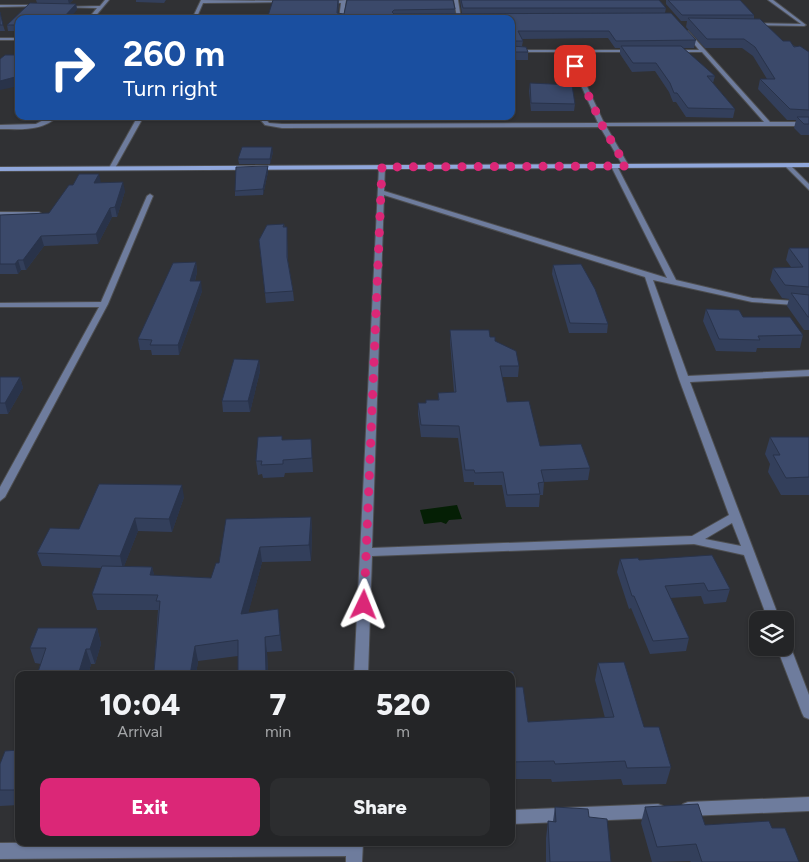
<!DOCTYPE html>
<style>
:root{--surface:#242527;--page:#2c2d2f;--text:#f1f3f6;--muted:#a3a5a7;--line:#414244;--accent:#db2777}
body{margin:0;font-family:Figtree,sans-serif;background:var(--page);color:var(--text);height:100vh;display:flex;flex-direction:column;font-size:19px;white-space:nowrap}
*{box-sizing:border-box;margin:0}
p{font-size:16px;color:var(--muted)}
.icon{flex:none;width:28px;height:28px;fill:none;stroke:currentColor;stroke-width:2;stroke-linecap:round;stroke-linejoin:round}
.map{position:relative;flex:1;overflow:hidden}
.panel{position:absolute;left:15px;top:671px;width:500px;height:175px;display:flex;flex-direction:column;background:var(--surface);border-radius:10px;box-shadow:0 1px 4px #0004,0 0 0 1px var(--line)}
.panel>*{flex:none}
.hud{position:absolute;left:15px;top:15px;width:500px;height:105px;border-radius:10px;box-shadow:0 1px 4px #0004,0 0 0 1px var(--line);background:#1a4fa0;color:#fff;overflow:hidden}
.fabs{position:absolute;left:749px;top:611px;display:grid;gap:10px}
.fabs a{display:grid;place-items:center;width:45px;height:45px;border-radius:10px;background:var(--surface);box-shadow:0 1px 4px #0004,0 0 0 1px var(--line);font-size:25px}
.pin{position:absolute;display:grid;place-items:center;width:42px;height:42px;color:#fff;margin:-21px;border-radius:10px;box-shadow:0 2px 8px #0006}
.me{position:absolute;width:55px;margin:-28px;rotate:2deg;stroke-linejoin:round;filter:drop-shadow(0 0 4px #0008)}
.turn{display:flex;align-items:center;gap:18px;height:105px;padding:0 25px;font-size:22px}
.turn .icon{width:65px;height:65px;stroke-width:2.5}
.turn b{display:block;font-size:35px;line-height:42px}
.eta{display:flex;justify-content:space-evenly;align-items:center;height:85px;text-align:center}
.eta b{font-size:30px;font-weight:800;line-height:35px}
.button{display:flex;gap:10px;margin-top:auto;padding:10px 25px}
.button a{flex:1;height:58px;border-radius:10px;background:var(--accent);color:#fff;font-size:20px;font-weight:800;line-height:58px;text-align:center}
.button a+a{background:var(--page);color:var(--text)}
.map>svg:first-child{display:block}
.water{fill:#051f05}
.lines{fill:none;stroke-linecap:round;stroke-linejoin:round}
.street-casing{stroke:#4d4e50;stroke-width:2}
.secondary-casing{stroke:#4d4e50;stroke-width:2}
.street{fill:#6e7c9d;fill-rule:evenodd}
.secondary{fill:#90a7db;fill-rule:evenodd}
.wall{fill:#333f5b}
.shaded-wall{fill:#29334a}
.building{fill:#3b496a;stroke:#29334a}
.route{stroke:#db2777;stroke-width:9;stroke-dasharray:0 16.2}
</style>
<div class="map">
<svg width="809" height="862" viewBox="0 0 809 862">
<rect width="100%" height="100%" fill="#303134"/>
<path class="water" d="M457,505L462,519L449,520L446,524L441,522L424,524L420,510Z"/>
<g class="lines">
<g class="street-casing">
<g id="street">
<path d="M105,0H109L93,19H88L97,8L61,7L100,6Z"/>
<path d="M201,0L287,1L289,2L203,3L196,19H192Z"/>
<path d="M346,0L343,19H339L341,3L324,2Z"/>
<path d="M454,0H458L461,19L457,18Z"/>
<path d="M768,0H773L806,25L804,26L751,25L753,23L801,24Z"/>
<path d="M0,5H39L41,6L0,7Z"/>
<path d="M684,31H688L770,122H809V126H606L629,166L626,168L623,166L600,127L282,128L265,125L257,116H263L269,123L282,124L598,123L566,52H511V50H633L635,52H571L604,123L764,122L702,52H673L675,50H699Z"/>
<rect x="0" y="38" width="19" height="2"/>
<path d="M51,116H58C42,132 20,129 0,129V125L36,124Z"/>
<path d="M138,116H144L115,168L110,169L109,168Z"/>
<path d="M614,164L617,166L676,280L752,298L809,302V306L752,302L653,280L688,376L809,370V376L690,382L780,620H768L744,555L694,544L372,556L368,675H354L379,167L382,165L385,167L384,191L667,278L611,166ZM384,195L645,277L679,379L729,515L692,536L372,548ZM732,523L741,546L705,539Z"/>
<path d="M785,164H789L809,184V190L785,166Z"/>
<path d="M150,194L153,196L108,304L5,497L0,501V487L99,307H0V303L101,302L147,196Z"/>
<path d="M0,212H39L42,214L39,216H0Z"/>
<path d="M785,643L789,644L791,648L809,695V719L804,717L802,713L777,648H785Z"/>
<path d="M809,797V811L688,816L683,814L680,809L683,804L688,802Z"/>
<path d="M658,804L663,806L666,811L663,816L658,818L511,824V810Z"/>
<path d="M110,842H363L362,862H346V856L0,859V843Z"/>
</g>
</g>
<g class="secondary-casing">
<path id="secondary" d="M809,163V167L0,171V167Z"/>
</g>
<use href="#street" class="street"/>
<use href="#secondary" class="secondary"/>
</g>
<g class="wall">
<path d="M36,0H73L69,4H76L77,10L19,19V31H8L7,25L37,3Z"/>
<path d="M136,0H166L164,3L136,2Z"/>
<path d="M339,0L338,14H344L347,0L455,9V14H462L460,0H659L666,8L665,13L696,40L694,48H683L715,76L713,83L735,109L733,118L686,117L676,102H673L669,92L655,71L632,72L620,54V48H615L608,38L522,39L523,41L522,46L528,52V60H511V19H267Z"/>
<path d="M666,0H740L754,15V19L783,41L809,52V135H801L794,128L796,120H787L758,89L760,79H767L753,56L742,48H705L686,27L687,21H681L666,4Z"/>
<path d="M0,12L3,25L5,31H0Z"/>
<path d="M530,83L575,104L574,111H531L529,91Z"/>
<path d="M273,152L270,164H239L238,159Z"/>
<path d="M268,166V172L263,195L235,196V191Z"/>
<path d="M101,183L125,191L117,217H112L98,244L44,246L26,270H21L18,274H0V215L49,213Z"/>
<path d="M284,224L287,237L288,261L293,291L294,301L266,303L259,240Z"/>
<path d="M789,248H809V330H804L787,306L789,299L782,298L770,280L773,268L791,267L786,260Z"/>
<path d="M196,262L197,272L195,281L202,291L179,355H152L151,350H140L138,339Z"/>
<path d="M553,265L608,324L607,333H569L552,274Z"/>
<path d="M706,309L743,317L803,335L800,348H757L756,352L716,351L703,321Z"/>
<path d="M450,330L490,337L495,341L519,366L518,377H502L507,402L540,446L590,468L588,480L544,482L543,495H540L539,507H506L502,485H474V482H464L458,438L421,437L418,414V403H425L438,400V393L454,392L450,341Z"/>
<path d="M259,360L260,371L250,412H223L222,401Z"/>
<path d="M0,377H20L23,388L8,414H0Z"/>
<path d="M770,437H809V495H781L768,472L770,464L765,454Z"/>
<path d="M311,439L313,472L285,473L284,477L263,478L262,474L258,475L256,461L282,440Z"/>
<path d="M184,497L172,532L138,531L124,566L152,567L154,575L211,578L219,563L311,517L312,532L311,561L262,562L248,613L278,609L282,651L267,652L268,675H238V656L198,661L196,675H137L154,672L158,610H97L92,594L102,568L42,566L37,553L79,529Z"/>
<path d="M620,559L639,560L730,589L726,602L704,604L701,596L670,598L689,638L686,651L650,654L631,608L629,609L617,572Z"/>
<path d="M97,628L101,644L95,664H91L88,675H37L41,664L35,663L30,648Z"/>
<path d="M598,663L644,727L671,767L666,784L623,785L621,779L552,782L551,779H511V675L528,722L605,718L595,680Z"/>
<path d="M19,750V805L0,806V764Z"/>
<path d="M555,807L589,817L611,862H546V838L548,821H553Z"/>
<path d="M645,807L705,825L772,828L799,862H691L690,861L652,862L641,823Z"/>
</g>
<g class="shaded-wall">
<path d="M68,0H73L69,4Z"/>
<path d="M76,4L77,10L69,19H62Z"/>
<path d="M19,76V86L0,90V81Z"/>
<path d="M272,147L273,152L270,164V159Z"/>
<path d="M268,166V172L263,195V189Z"/>
<path d="M99,174L101,183H94Z"/>
<path d="M123,182L125,191L117,217L115,207Z"/>
<path d="M110,208L112,217L98,244L96,234Z"/>
<path d="M41,236L44,246L26,270L23,260Z"/>
<path d="M18,260L21,270L18,274L15,264Z"/>
<path d="M196,262L197,272L192,291L190,281Z"/>
<path d="M201,281L202,291L179,355L178,345Z"/>
<path d="M259,360L260,371L250,412L248,401Z"/>
<path d="M20,377L23,388L8,414L5,403Z"/>
<path d="M182,485L184,497L172,532L169,519Z"/>
<path d="M311,517L312,532L311,561L309,545Z"/>
<path d="M135,518L138,531L123,569L120,556Z"/>
<path d="M260,547L262,562L244,629L241,614Z"/>
<path d="M152,567L156,582L150,575Z"/>
<path d="M278,609L280,625L282,651L280,635Z"/>
<path d="M97,628L101,644L95,664L90,649Z"/>
<path d="M265,637L267,652L268,675H266V672Z"/>
<path d="M195,646L198,661L196,675H190Z"/>
<path d="M86,649L91,664L88,675H78Z"/>
</g>
<g class="building">
<path d="M273,0H338L337,13L344,14L347,0H453L455,9L394,10L392,12L394,14L671,13L696,40L616,41L609,31H518L523,41H511V42V19H267Z"/>
<path d="M461,0H659L666,8H463Z"/>
<path d="M668,0H740L754,15H682Z"/>
<path d="M30,3L76,4L62,19H19V25H7Z"/>
<path d="M0,12L3,25H0Z"/>
<path d="M77,17H133L131,19H78Z"/>
<path d="M688,18L760,19L783,41H790L794,47L800,46L809,52V110L790,109L760,79H775L755,47L744,39H707Z"/>
<path d="M511,46L526,47L528,52H511Z"/>
<path d="M621,46H681L715,76H707L735,109L688,108L677,93H674L670,83L656,63H633Z"/>
<path d="M19,51V76L0,81V59L5,55H17Z"/>
<path d="M530,83L572,85L575,104L531,103Z"/>
<path d="M797,117H809V124H804Z"/>
<path d="M242,147H272L270,159H238Z"/>
<path d="M268,166L263,189L235,191L236,167Z"/>
<path d="M79,174H99L94,183L123,182L115,207L110,208L96,234L41,236L23,260H18L15,264H0V215L49,213L69,185H73Z"/>
<path d="M284,224L283,227H287V257L293,291L265,293L259,240L267,225Z"/>
<path d="M789,248H809V287L785,285L773,268L803,267Z"/>
<path d="M196,262L190,281H201L178,345H150L152,340L138,339L173,263Z"/>
<path d="M581,264L595,289L608,324L570,323L553,265Z"/>
<path d="M791,293L809,295V317H808Z"/>
<path d="M706,309L739,310L743,317H790L803,335L758,336L760,340L719,339Z"/>
<path d="M450,330H489L490,337H495V341L516,351L519,366H500L507,402L529,401L540,446L581,444L590,468L541,470L544,482L538,483L540,494L507,495L503,472L475,473L474,470H465L459,426L421,425L418,403H426V400H439L438,393L456,392Z"/>
<path d="M234,359L259,360L248,401H222Z"/>
<path d="M0,377H20L5,403H0Z"/>
<path d="M282,436V440L311,439L312,458L283,460V464L261,465L262,461H256L258,437Z"/>
<path d="M770,437H809V477L786,478L773,455H780Z"/>
<path d="M99,484L182,485L169,519L135,518L120,556L37,553L50,528L79,529Z"/>
<path d="M311,517L309,545L260,547L241,614L278,609L280,635L265,637L266,672L238,675V640L195,646L190,675H137L138,672H154L160,601H156L158,595L92,594L102,566L152,567L150,575L211,578L216,563H219L226,519Z"/>
<path d="M712,555L730,589L708,591L704,583L665,586L689,638L653,641L634,596H632L620,559L638,558L639,560Z"/>
<path d="M38,628H97L90,649H86L78,675H37L46,648H30Z"/>
<path d="M624,662L644,727H659L671,767L627,768L625,761L555,764L554,761L511,762V675H455V672H513L515,687H523L528,722L614,717L598,663Z"/>
<path d="M19,750V790H0V764L5,751Z"/>
<path d="M698,804L705,825L769,821L772,828H785L799,862H702L696,844L657,847L645,807Z"/>
<path d="M555,807L588,809L589,817L607,819L611,862H550L548,821L556,822Z"/>
</g>
<g class="lines">
<path class="route" d="M364,605L382,167L626,166L602,125L575,66"/>
</g>
</svg>
<div class="fabs">
<a><svg class="icon" aria-label="layers" viewBox="0 0 24 24"><path d="M12 4l9 5-9 5-9-5zM3 14l9 5 9-5"/></svg></a>
</div>
<div class="pin" style="left:575px;top:66px;background:#d93025"><svg class="icon" aria-label="arrive" viewBox="0 0 24 24"><path d="M6 21V4h12l-3 4 3 4H6"/></svg></div>
<svg class="me" style="left:364px;top:605px" viewBox="-20 -20 40 40"><path d="M0-17L14 15 0 8-14 15z" fill="#db2777" stroke="#fff" stroke-width="4"/></svg>
<div class="hud">
<div class="turn"><svg class="icon" aria-label="right" viewBox="0 0 24 24"><path d="M7 20v-9h11M14 6l5 5-5 5"/></svg><div><b>260 m</b>Turn right</div></div>
</div>
<section class="panel">
<div class="eta">
<div><b>10:04</b><p>Arrival</p></div>
<div><b>7</b><p>min</p></div>
<div><b>520</b><p>m</p></div>
</div>
<div class="button"><a>Exit</a><a>Share</a></div>
</section>
</div>
